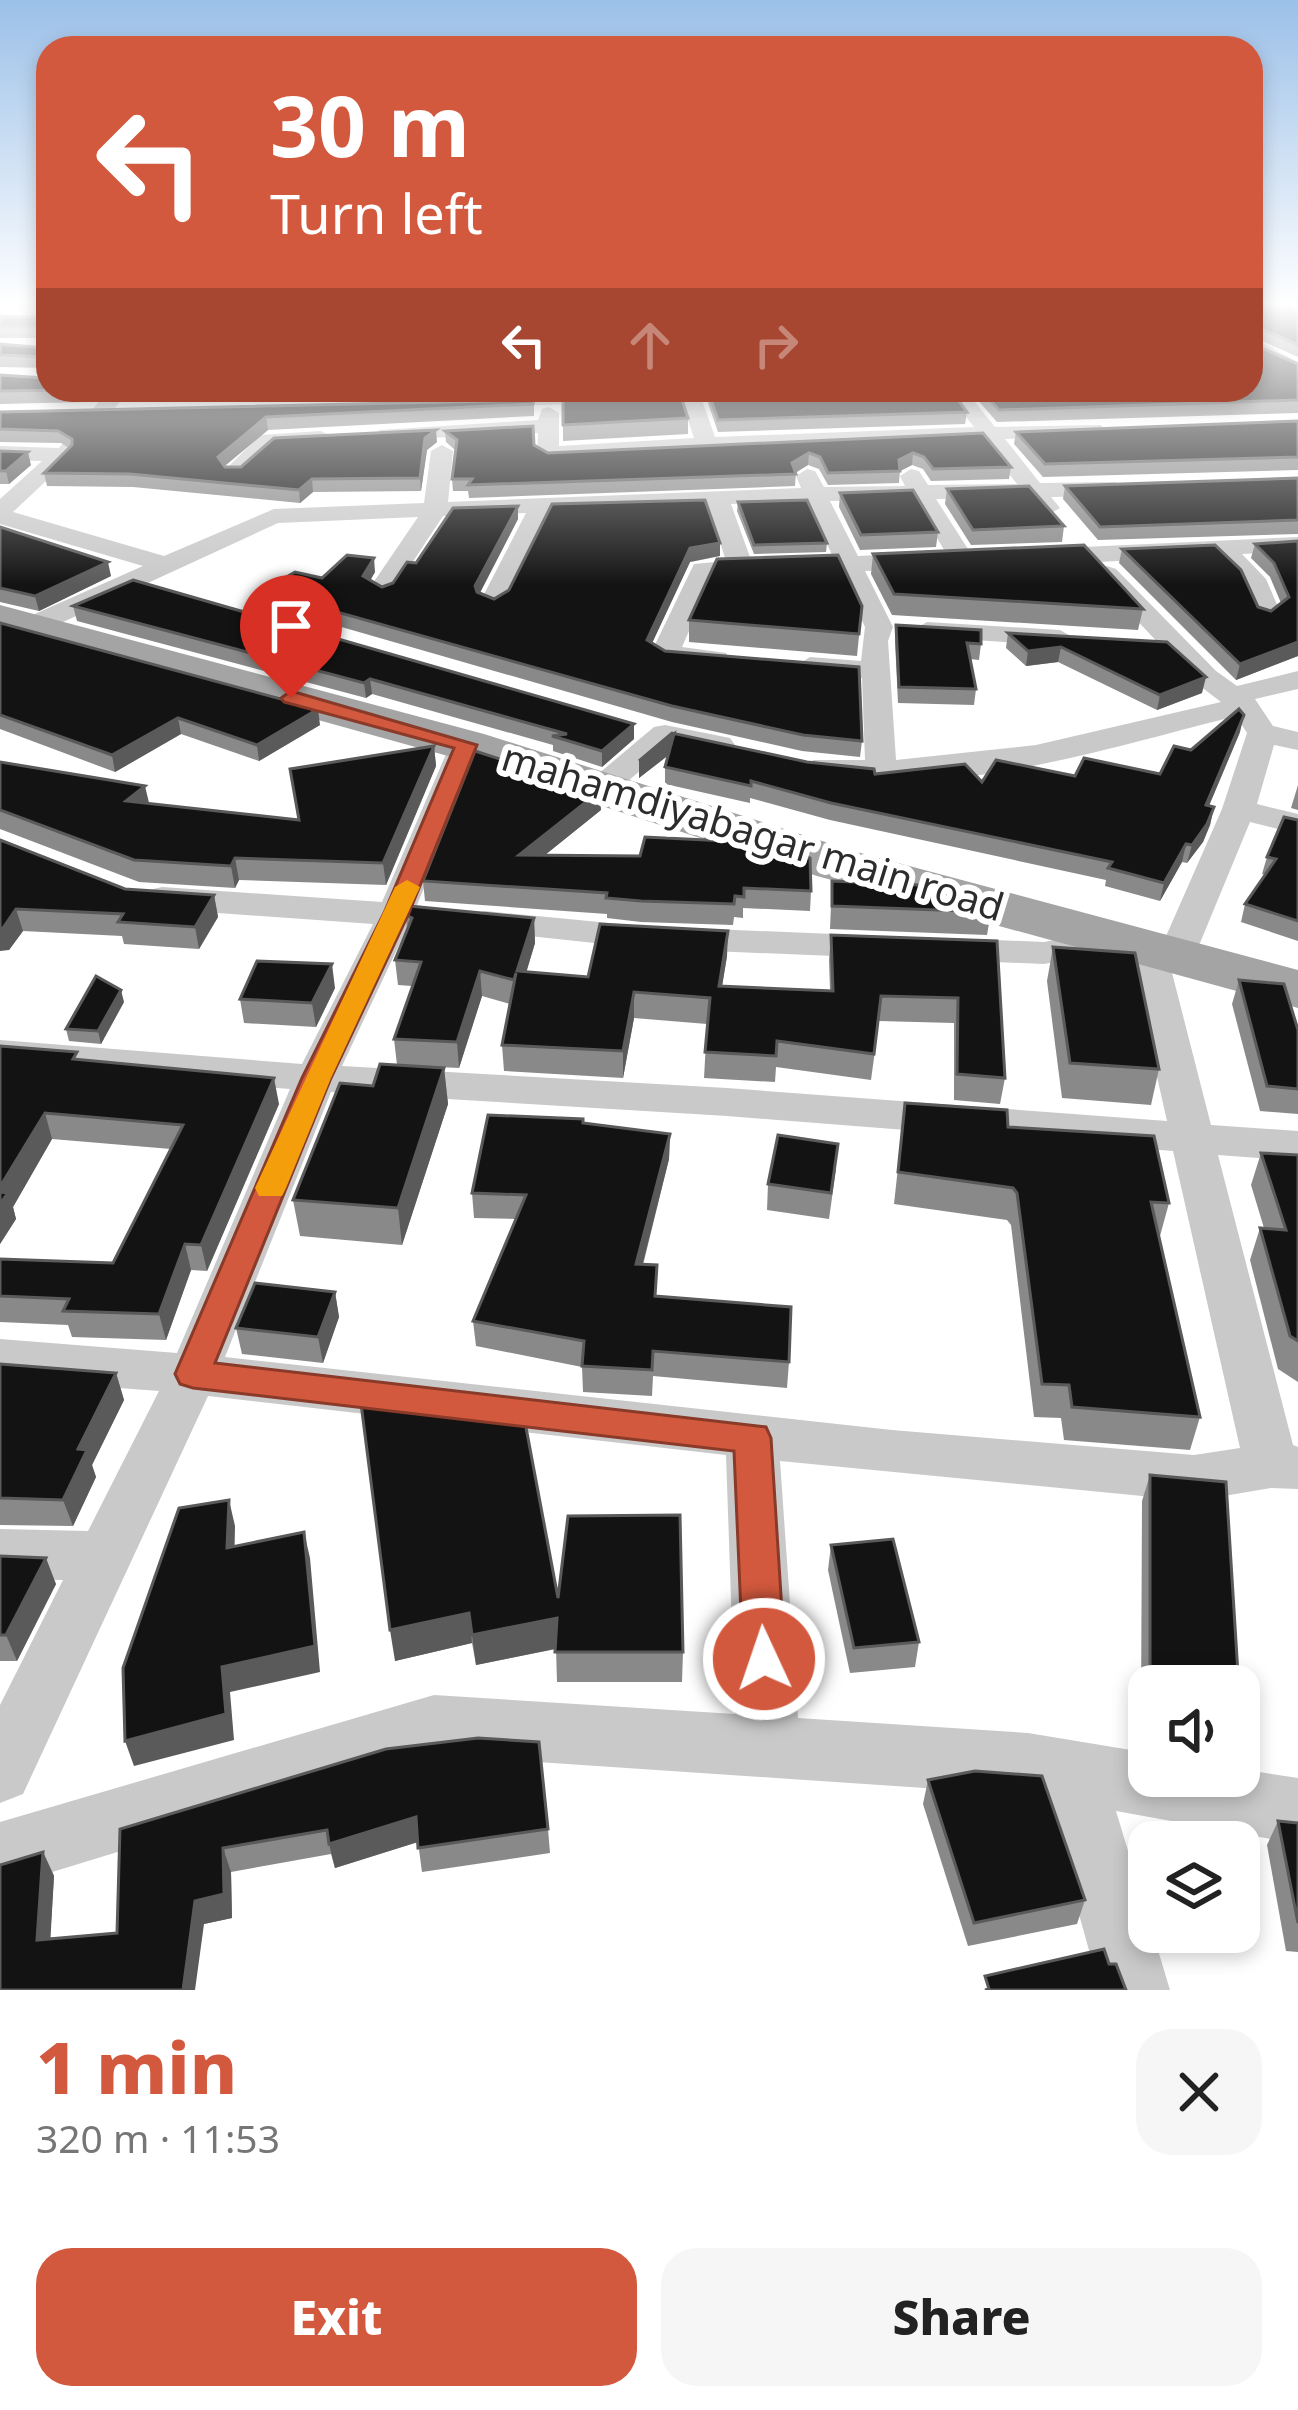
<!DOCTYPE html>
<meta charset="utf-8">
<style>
:root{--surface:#fff;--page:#f6f6f6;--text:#222;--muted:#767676;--accent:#d3593e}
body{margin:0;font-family:"Noto Sans",sans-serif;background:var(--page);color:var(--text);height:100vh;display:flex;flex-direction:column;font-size:45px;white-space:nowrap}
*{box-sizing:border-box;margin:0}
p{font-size:39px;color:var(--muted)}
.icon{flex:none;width:66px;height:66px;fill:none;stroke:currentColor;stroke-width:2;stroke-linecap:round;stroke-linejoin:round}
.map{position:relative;height:1990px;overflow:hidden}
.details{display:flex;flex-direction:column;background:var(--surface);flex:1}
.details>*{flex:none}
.guide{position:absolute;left:36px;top:36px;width:1227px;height:366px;border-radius:36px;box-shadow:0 6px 18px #0003;background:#d3593e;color:#fff;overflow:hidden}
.tools{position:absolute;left:1128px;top:1665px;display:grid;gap:24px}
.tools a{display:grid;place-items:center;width:132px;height:132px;border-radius:24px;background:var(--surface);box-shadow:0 6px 18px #0003;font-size:60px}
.pin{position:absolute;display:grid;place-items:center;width:102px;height:102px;color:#fff;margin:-123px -51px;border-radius:50% 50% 50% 0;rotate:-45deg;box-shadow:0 0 12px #0007}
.pin .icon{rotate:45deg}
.me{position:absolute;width:132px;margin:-66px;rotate:357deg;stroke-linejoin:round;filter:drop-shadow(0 0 9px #0008)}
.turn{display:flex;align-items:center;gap:42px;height:252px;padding:0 36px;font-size:54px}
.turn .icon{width:156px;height:156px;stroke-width:2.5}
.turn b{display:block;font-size:84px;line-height:102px}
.lanes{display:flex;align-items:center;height:114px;padding:0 36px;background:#0003;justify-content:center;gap:60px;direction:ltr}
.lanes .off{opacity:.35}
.round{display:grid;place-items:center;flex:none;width:126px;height:126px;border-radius:36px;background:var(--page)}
.overview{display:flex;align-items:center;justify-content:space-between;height:204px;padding:0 36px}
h1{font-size:72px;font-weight:800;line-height:90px;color:var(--accent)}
.button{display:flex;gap:24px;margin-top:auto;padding:24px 36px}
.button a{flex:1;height:138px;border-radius:36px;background:var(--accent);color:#fff;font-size:48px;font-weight:800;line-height:138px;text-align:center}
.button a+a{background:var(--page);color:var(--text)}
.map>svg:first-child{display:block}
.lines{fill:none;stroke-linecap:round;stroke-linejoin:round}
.minor{fill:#c9c9c9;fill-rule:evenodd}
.primary{fill:#a4a4a4;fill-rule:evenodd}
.wall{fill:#898989}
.shaded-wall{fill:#5a5a5a}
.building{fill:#131313;stroke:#5a5a5a;stroke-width:3}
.route{fill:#d3593e;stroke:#893a28;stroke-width:3}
.slow{fill:#f59e0b}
.labels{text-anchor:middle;stroke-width:12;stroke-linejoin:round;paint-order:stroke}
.street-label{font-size:39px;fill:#2c2c2c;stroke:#fff}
</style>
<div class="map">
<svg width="1298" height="1990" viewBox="0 0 1298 1990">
<rect width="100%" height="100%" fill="#fff"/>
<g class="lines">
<g class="minor">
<path d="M33,306H48V311L35,322H23L20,318Z"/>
<path d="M1251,337L1298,362V376L1251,350Z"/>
<path d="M109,390H130L77,452L13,512L164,556L274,509L424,503L431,451L442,445L453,451L448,502L801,488L796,476L807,469L815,471L824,487L905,486L900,476L911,469L919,471L928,485L1017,484L983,440L548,460L537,453L538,433L386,440L379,438V430L538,420L542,409L549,407L559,413V446L694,438L682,402L382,408V400L389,398L743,390L702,400L715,437L974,427L945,390H965L995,427L1101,425L1104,429L1094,435L1005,439L1040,483L1115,482L1126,489L1115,496L1051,497L1060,508L1048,515L1040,513L1028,497L936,499L975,560L962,568L953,565L914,499L830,501L858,556L921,553L934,561L921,569L865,571L893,627L888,641L896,760L1036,745L1221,702L1196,683L1098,579L1094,574L1107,566L1116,569L1216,671L1237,686L1298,671V689L1255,699L1273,726L1298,732V750L1274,745L1257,804L1298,814V834L1250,822L1195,955L1189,963L1170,965L1211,1125L1298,1131V1161L1218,1155L1293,1445L1298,1447V1489L1271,1488L1194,1501L780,1461L798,1718L1028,1733L1149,1753V1776H1239V1769L1298,1778V1844L1116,1811L1170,1990H1100L1047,1799L1028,1795L434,1755L0,1888V1822L434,1695L735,1714L726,1455L208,1396L23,1794L0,1803V1705L63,1580L0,1579V1529L88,1531L159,1391L0,1379V1339L177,1353L290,1089L0,1066V1040L302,1064L373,924L162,909L149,906L144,898L149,890L162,887L382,902L450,745L466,736L482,745L417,905L434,908L439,916L434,924L408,926L342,1066L727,1088L1167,1121L1128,948L1044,964L946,960L933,957L927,949L933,941L946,938L1044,942L1119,928L1163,943L1222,809L1247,733L1236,716C1116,746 933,804 813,774L808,767L813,760H865L862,678L810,675L796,666L810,657L861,661L865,627L840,572L713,576L682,647L726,653L730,659L726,665L665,661L651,653L694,564L726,561L708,505L550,512L506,602L493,610L480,602L526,513L443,516L391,595L382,597L369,589L418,517L278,523L39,633H19L15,627L19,621L143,566L0,524V499L42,461L0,460V446L59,448ZM807,501L833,557L751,560L731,504ZM331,1092L727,1116L1173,1151L1240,1448L1194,1455L892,1430L225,1357Z"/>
<path d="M321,431L332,437L328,441L274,446L243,476H227L224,471L260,435Z"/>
<path d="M1298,537V551L1242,554L1266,579L1281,614L1268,622L1259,620L1241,582L1215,556L1040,565L1027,557L1040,549Z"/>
<path d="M927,622L1060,630L1074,638L1060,646L917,636L913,630Z"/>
<path d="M665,725L730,738L735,745L719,754L671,744L613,794H591L586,787L591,780L654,727Z"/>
<path d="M485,911L641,926L881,936L894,939L900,947L894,955L881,958L641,948L472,930L467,922L472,914Z"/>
</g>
<path class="primary" d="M0,605L484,734L857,852L1298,970V1008L817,876L448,756L0,632Z"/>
</g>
<g class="wall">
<rect x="0" y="306" width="48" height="2"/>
<path d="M1251,306L1298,313V357L1251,336Z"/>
<path d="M48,309V338H0V316L46,317Z"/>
<path d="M48,339V390H598L0,404V375L45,378L48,368L0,367V344L45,348Z"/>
<path d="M1251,343L1298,364V413L997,422L969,390H1251Z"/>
<path d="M708,391L967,412L965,424L718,432L708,403Z"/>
<path d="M563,395L688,418V434L563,441Z"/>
<path d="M534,400V416L268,430L224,466L241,467L437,442L427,450L421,491L313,492L300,503L133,487L47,486L44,473L69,448L61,443L0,442V412Z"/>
<path d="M1298,421V470L1043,477L1014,444L1016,432Z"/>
<path d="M445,431L534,445L548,453L983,433L1011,467L1009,479L931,481L923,469L912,465L900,471L899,483L828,485L819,469L808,465L796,472L795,486L469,498L468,491H453L452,479L455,450L446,442Z"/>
<path d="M0,451L31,465L9,484H0Z"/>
<path d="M1298,478V534L1098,540L1063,499L1065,486Z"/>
<path d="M947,489L1064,526L1062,542L971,545L945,504Z"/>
<path d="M840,493L938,532L936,547L860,550L839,507Z"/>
<path d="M738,502L827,543L826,552L754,554L737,511Z"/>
<path d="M518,519L480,593L494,599L720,556L690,562L652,643L665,651L862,741L860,757L802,751L672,722L265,605L262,591L322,578L375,572L370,580L382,587L393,583L416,563Z"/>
<path d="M0,527L111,576L39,611L0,602Z"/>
<path d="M1298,541V656L1236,680L1119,563L1122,549L1271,611L1281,603L1270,577L1251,558L1255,544Z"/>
<path d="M873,554L1143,609L1138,630L892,615L871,574Z"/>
<path d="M73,606L634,724V739L602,767L553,751V745L372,694L366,698L77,621Z"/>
<path d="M862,606L857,656L689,642V620Z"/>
<path d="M0,623L320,725L259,761L181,734L115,772L0,729Z"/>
<path d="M896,625L981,644L979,660L970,659L976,689L974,705L898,703L895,641Z"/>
<path d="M1008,633L1167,642L1202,693L1157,710L1058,662L1026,666L1006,648Z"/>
<path d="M1240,732L1209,806L1214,807L1210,825L1203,842L1187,863L1182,862L1160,901L1105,886L1106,880L830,820L750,798V803L665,784V767L668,755L639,778V761L672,733L807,762L875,774L982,782L1075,776L1160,774L1191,750Z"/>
<path d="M434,746L436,766L386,885L239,880L235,888L139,882L0,829V762L149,804L298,820Z"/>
<path d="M1298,785V810L1291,808Z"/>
<path d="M601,810L545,855L640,856L747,846L811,891L810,911L743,908V918L734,917L733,925L641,922L607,918V914L425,901L423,881Z"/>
<path d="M1298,820V941L1241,922L1245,904L1265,875L1262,874L1267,857Z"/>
<path d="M0,840L125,889L214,895L218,917L199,949L124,944L122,936L23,931L9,950Z"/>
<path d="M832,881L991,912L987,935L830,929Z"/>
<path d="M406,915L534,918L535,943L526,972L588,977L727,956L722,986L830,991L829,960L831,935L997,941L1005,1078L1000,1104L954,1100V1023L879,1021L871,1080L776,1067L775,1082L704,1078L707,1024L634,1018L623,1078L504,1071L502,1045L510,1004L482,996L459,1068L397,1065L394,1039L412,986L398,985L395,960L407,930Z"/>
<path d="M1053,947L1159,1069L1151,1105L1062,1098L1047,981Z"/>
<path d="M1239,980L1298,1030V1114L1260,1111L1232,1004Z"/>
<path d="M335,988L316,1027L244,1023L240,999Z"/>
<path d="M124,1002L101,1044L69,1041L66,1029Z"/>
<path d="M0,1046L79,1060L279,1104L207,1271L191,1270L166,1340L72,1337L68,1325L0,1322V1259L113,1263L171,1149L52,1139L13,1207L16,1219L0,1244Z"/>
<path d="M444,1068L448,1104L402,1245L300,1236L293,1200L373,1086Z"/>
<path d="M905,1103L1008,1127L1169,1203L1160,1236L1159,1235L1200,1417L1190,1450L1064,1440L1061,1418L1034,1417L1011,1225L1007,1220L894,1204Z"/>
<path d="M583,1123L670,1134L669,1159L643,1265L657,1297L789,1362L787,1388L653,1376L652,1396L583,1392L582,1367L476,1346L473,1321L516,1219L474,1218L472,1193Z"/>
<path d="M1261,1153L1298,1155V1382L1278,1369L1250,1260L1260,1228H1264L1251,1185Z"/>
<path d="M836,1169L829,1219L767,1210L768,1184Z"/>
<path d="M335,1292L339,1317L323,1363L242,1354L236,1328Z"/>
<path d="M0,1364L116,1373L124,1400L92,1465L96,1477L73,1526L0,1525Z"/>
<path d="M412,1412L558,1598L683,1652L682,1682H557L556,1649L476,1665L472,1643L395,1661Z"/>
<path d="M1150,1475L1226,1482L1240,1706L1239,1709V1686H1149V1717L1141,1715L1142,1501Z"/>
<path d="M831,1545L919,1642L915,1667L850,1673L828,1570Z"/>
<path d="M0,1556L56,1584L17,1661H0Z"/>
<path d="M928,1780L1085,1900L1077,1924L968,1946L923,1804Z"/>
<path d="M1278,1821L1298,1823V1952L1286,1951L1267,1845Z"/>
<path d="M120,1829H548L550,1853L422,1872L418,1842L335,1868L331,1854L231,1872L232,1918L204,1924L0,1990L43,1852L54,1876L50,1939L117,1933Z"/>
</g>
<g class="shaded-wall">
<path d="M266,417L268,430L220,470L218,457Z"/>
<path d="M436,430L437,442L427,450L421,491L420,478L425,438Z"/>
<path d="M28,452L31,465L9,484L6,471Z"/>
<path d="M809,453L808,465L792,475V463Z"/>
<path d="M913,453L912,465L898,472L899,460Z"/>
<path d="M312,479L313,492L300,503L299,490Z"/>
<path d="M518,506V519L476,600L475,586Z"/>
<path d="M720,543V556L690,562L647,654V640L690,548Z"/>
<path d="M374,558L375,572L365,590L363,576Z"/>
<path d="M108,562L111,576L39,611L35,596Z"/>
<path d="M1298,642V656L1236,680L1240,664Z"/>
<path d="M1061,647L1058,662L1026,666L1028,651Z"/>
<path d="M1206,677L1202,693L1157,710L1160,695Z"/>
<path d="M370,679L372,694L366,698L364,683Z"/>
<path d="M318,709L320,725L259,761L257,745Z"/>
<path d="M1244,715L1240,732L1202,822L1206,805Z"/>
<path d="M178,718L181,734L115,772L112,755Z"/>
<path d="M634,724V739L602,767V751Z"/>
<path d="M674,734V751L639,778V761Z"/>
<path d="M434,746L436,766L386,885L383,863Z"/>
<path d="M145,786L150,807L126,801Z"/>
<path d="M600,791L601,810L520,875L519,855Z"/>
<path d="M1214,807L1210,825L1203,842L1187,863L1192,845Z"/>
<path d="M1186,844L1182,862L1160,901L1164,883Z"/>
<path d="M235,858L239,880L235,888L231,866Z"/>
<path d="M214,895L218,917L199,949L195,927Z"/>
<path d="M16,909L23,931L9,950L0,951V928Z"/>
<path d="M534,918L535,943L519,997L517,971Z"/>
<path d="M728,931L727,956L718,1011L719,986Z"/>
<path d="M332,964L335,988L316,1027L312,1003Z"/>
<path d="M480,971L482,996L459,1068L457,1042Z"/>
<path d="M121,990L124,1002L101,1044L98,1031Z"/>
<path d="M634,992V1018L623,1078V1051Z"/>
<path d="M444,1068L448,1104L402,1245L398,1208Z"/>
<path d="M274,1078L279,1104L207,1271L201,1245Z"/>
<path d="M45,1113L52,1139L13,1207L16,1219L0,1244V1187Z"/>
<path d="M670,1134L669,1159L636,1290V1264Z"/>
<path d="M185,1244L191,1270L166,1340L159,1314Z"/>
<path d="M335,1292L339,1317L323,1363L318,1337Z"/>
<path d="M116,1373L124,1400L92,1465L96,1477L73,1526L63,1500L78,1449Z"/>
<path d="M229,1500L235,1526L234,1574L227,1548Z"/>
<path d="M304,1532L310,1558L320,1672L230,1692L234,1740L134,1766L125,1741L222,1667Z"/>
<path d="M46,1558L56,1584L17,1661L6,1635Z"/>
<path d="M469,1613L472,1643L395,1661L390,1630Z"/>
<path d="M557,1618L559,1648L476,1665L472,1635Z"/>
<path d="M416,1817L421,1841L335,1868L329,1844Z"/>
<path d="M223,1848L231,1872L232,1918L204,1924L195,1990H183L195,1901Z"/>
<path d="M43,1852L54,1876L49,1964L37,1940Z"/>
</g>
<g class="building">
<path d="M1251,306H1289L1298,313V345L1251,324Z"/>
<path d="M48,309V330L46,327H0V316L46,317Z"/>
<path d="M48,339V359L46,357L0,355V344L45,348Z"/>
<path d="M1251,339V343L1298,364V400L999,410L981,390H1251Z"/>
<path d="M48,368V390H65L0,391V375L45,378Z"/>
<path d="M713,390H951L967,412L718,420L708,391Z"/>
<path d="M679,391L688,418L563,425V395Z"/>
<path d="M534,400L533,404L266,417L218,457L225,467H241L274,438L436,430L425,438L420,478L312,479L299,490L130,474L44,473L72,445V439L58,431L0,429V412Z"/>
<path d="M1298,421V457L1045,464L1016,432Z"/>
<path d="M533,426L534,445L548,453L983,433L1011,467L933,469L924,457L913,453L899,460L900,471L828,473L820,457L809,453L792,463L796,474L468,485L472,479H452L457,440L445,431Z"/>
<path d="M0,451L28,452L6,471H0Z"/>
<path d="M1298,478V520L1100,527L1065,486Z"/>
<path d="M1029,486L1064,526L973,530L947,489Z"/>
<path d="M913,490L938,532L861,535L840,493Z"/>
<path d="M705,500L720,543L690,548L647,640L665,651L859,667L862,741L803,735L672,706L262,591L295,572L322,578L347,555L374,558L363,576L382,587L393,583L407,562L416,563L453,508L518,506L475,586L477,592L494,599L509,590L552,504Z"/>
<path d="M807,500L827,543L754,545L738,502Z"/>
<path d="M0,527L108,562L35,596L0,588Z"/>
<path d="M1298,541V642L1240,664L1122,549L1215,545L1241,570L1258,607L1271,611L1289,597L1274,563L1255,544Z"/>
<path d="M1084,545L1143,609L894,594L873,554Z"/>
<path d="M838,555L862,606L859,634L689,620L717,559Z"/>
<path d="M133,580L634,724L602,751L552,736L567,734L370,679L364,683L73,606Z"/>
<path d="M0,623L318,709L257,745L178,718L112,755L0,715Z"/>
<path d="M896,625L981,630V644L967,643L976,689L899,687Z"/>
<path d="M1008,633L1167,642L1206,677L1160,695L1061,647L1028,651Z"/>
<path d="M1239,709L1244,715L1206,805L1214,807L1207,824L1192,845L1186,844L1164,883L1108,868L1112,862L831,803L751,781V786L665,767L674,734L639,761L672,733L807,762L874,769L875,774L965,764L982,782L996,760L1075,776L1084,758L1160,774L1174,746L1191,750Z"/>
<path d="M434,746L383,863L235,858L231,866L134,860L0,810V762L145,786L126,801L299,820L290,769Z"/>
<path d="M475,751L600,791L519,855L640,856L645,837L747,842V846L779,848L810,858L811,891L744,888V897L735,896L734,904L641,901L606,898L607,893L423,881Z"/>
<path d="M1284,817L1298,820V921L1245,904L1276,859L1267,857Z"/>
<path d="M0,840L125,889L214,895L195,927L118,922L123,914L16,909L3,928H0Z"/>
<path d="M832,881L919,885L990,904L991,912L832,906Z"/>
<path d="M409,906L534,918L517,971L588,977L600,924L728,931L719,986L833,991L831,935L997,941L1005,1078L957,1074L958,998L881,996L874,1054L777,1041L776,1056L705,1052L710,998L634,992L623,1051L502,1045L516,973L514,980L480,971L457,1042L394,1039L421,962L395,960L412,918L406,915Z"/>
<path d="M1053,947L1135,953L1159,1069L1070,1063Z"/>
<path d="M257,961L332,964L312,1003L240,999Z"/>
<path d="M96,976L121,990L98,1031L66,1029Z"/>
<path d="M1239,980L1284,984L1298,1030V1089L1267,1086Z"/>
<path d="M0,1046L77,1052L73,1059L274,1078L201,1245L185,1244L159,1314L63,1311L69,1299L0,1296V1259L113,1263L183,1125L45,1113L0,1187Z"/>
<path d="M380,1064L444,1068L398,1208L293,1200L340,1083L373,1086Z"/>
<path d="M905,1103L1007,1110L1008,1127L1154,1136L1169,1203L1151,1202L1200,1417L1072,1407L1069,1385L1042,1384L1017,1193L1013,1188L898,1172Z"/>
<path d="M488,1115L583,1119V1123L670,1134L636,1264L657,1265L655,1296L791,1307L789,1362L653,1351L652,1370L582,1366L584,1341L473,1321L526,1195L472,1193Z"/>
<path d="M778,1135L838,1144L831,1193L768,1184Z"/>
<path d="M1261,1153L1298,1155V1341L1290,1336L1260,1228L1286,1230Z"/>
<path d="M0,1192L8,1193L0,1204Z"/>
<path d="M255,1283L335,1292L318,1337L236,1328Z"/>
<path d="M0,1364L116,1373L78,1449L87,1450L63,1500L0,1498Z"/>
<path d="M359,1388L409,1394L412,1412L480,1401L522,1406L558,1598L568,1516L680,1515L683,1652H555L557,1618L472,1635L469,1613L390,1630Z"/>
<path d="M1150,1475L1226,1482L1240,1706L1239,1686H1150Z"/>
<path d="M229,1500L227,1548L304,1532L315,1646L222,1667L226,1714L125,1741L123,1668L179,1508Z"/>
<path d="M893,1539L919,1642L854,1648L831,1545Z"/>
<path d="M0,1556L46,1558L6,1635H0Z"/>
<path d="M478,1738L539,1742L548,1829L418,1848L416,1817L329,1844L327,1830L223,1848L224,1894L195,1901L183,1990H0V1865L43,1852L37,1940L117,1933L120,1829L386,1749Z"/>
<path d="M975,1771L1042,1776L1085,1900L974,1923L928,1780Z"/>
<path d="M1278,1821L1298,1823V1923Z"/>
<path d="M1104,1949L1109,1964H1116L1126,1990H985L989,1989L985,1976Z"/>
</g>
<linearGradient id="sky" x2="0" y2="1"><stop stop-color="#9bc0e8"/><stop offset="0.52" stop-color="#fff"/><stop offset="1" stop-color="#fff" stop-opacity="0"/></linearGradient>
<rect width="1298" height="585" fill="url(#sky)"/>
<path class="route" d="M291,691L477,745L409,913L331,1078L215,1363L766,1427L771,1438L785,1659L779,1673L764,1679L749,1673L743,1659L734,1451L193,1388L180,1384L175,1374L302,1078L384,913L454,748L284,702L281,698Z"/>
<path class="slow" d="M407,880L420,887L331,1078L286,1188L282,1196H259L255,1188L395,887Z"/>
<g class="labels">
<g class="street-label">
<text transform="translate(753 832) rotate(17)" y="14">mahamdiyabagar main road</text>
</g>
</g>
</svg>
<div class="tools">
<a><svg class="icon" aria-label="sound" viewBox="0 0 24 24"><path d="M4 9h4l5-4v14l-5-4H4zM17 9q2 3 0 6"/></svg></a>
<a><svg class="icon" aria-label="layers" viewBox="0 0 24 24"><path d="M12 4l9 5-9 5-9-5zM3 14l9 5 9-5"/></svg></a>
</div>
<div class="pin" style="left:291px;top:698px;background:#d93025"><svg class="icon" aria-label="arrive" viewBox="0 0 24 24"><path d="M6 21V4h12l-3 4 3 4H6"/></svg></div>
<svg class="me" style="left:764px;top:1659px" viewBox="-20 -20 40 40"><circle r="17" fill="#d3593e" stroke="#fff" stroke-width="3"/><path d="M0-11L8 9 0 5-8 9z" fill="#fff"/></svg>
<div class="guide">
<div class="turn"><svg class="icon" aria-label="left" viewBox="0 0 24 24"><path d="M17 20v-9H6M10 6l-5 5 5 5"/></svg><div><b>30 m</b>Turn left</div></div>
<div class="lanes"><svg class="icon" aria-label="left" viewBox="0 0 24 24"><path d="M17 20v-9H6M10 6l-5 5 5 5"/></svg><svg class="icon off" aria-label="ahead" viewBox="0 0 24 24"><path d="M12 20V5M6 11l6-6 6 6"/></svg><svg class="icon off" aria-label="right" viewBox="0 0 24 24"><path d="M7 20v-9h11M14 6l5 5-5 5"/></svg></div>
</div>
</div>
<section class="details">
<div class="overview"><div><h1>1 min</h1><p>320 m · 11:53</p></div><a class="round"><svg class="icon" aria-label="close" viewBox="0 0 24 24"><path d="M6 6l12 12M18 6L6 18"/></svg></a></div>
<div class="button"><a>Exit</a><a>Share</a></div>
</section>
